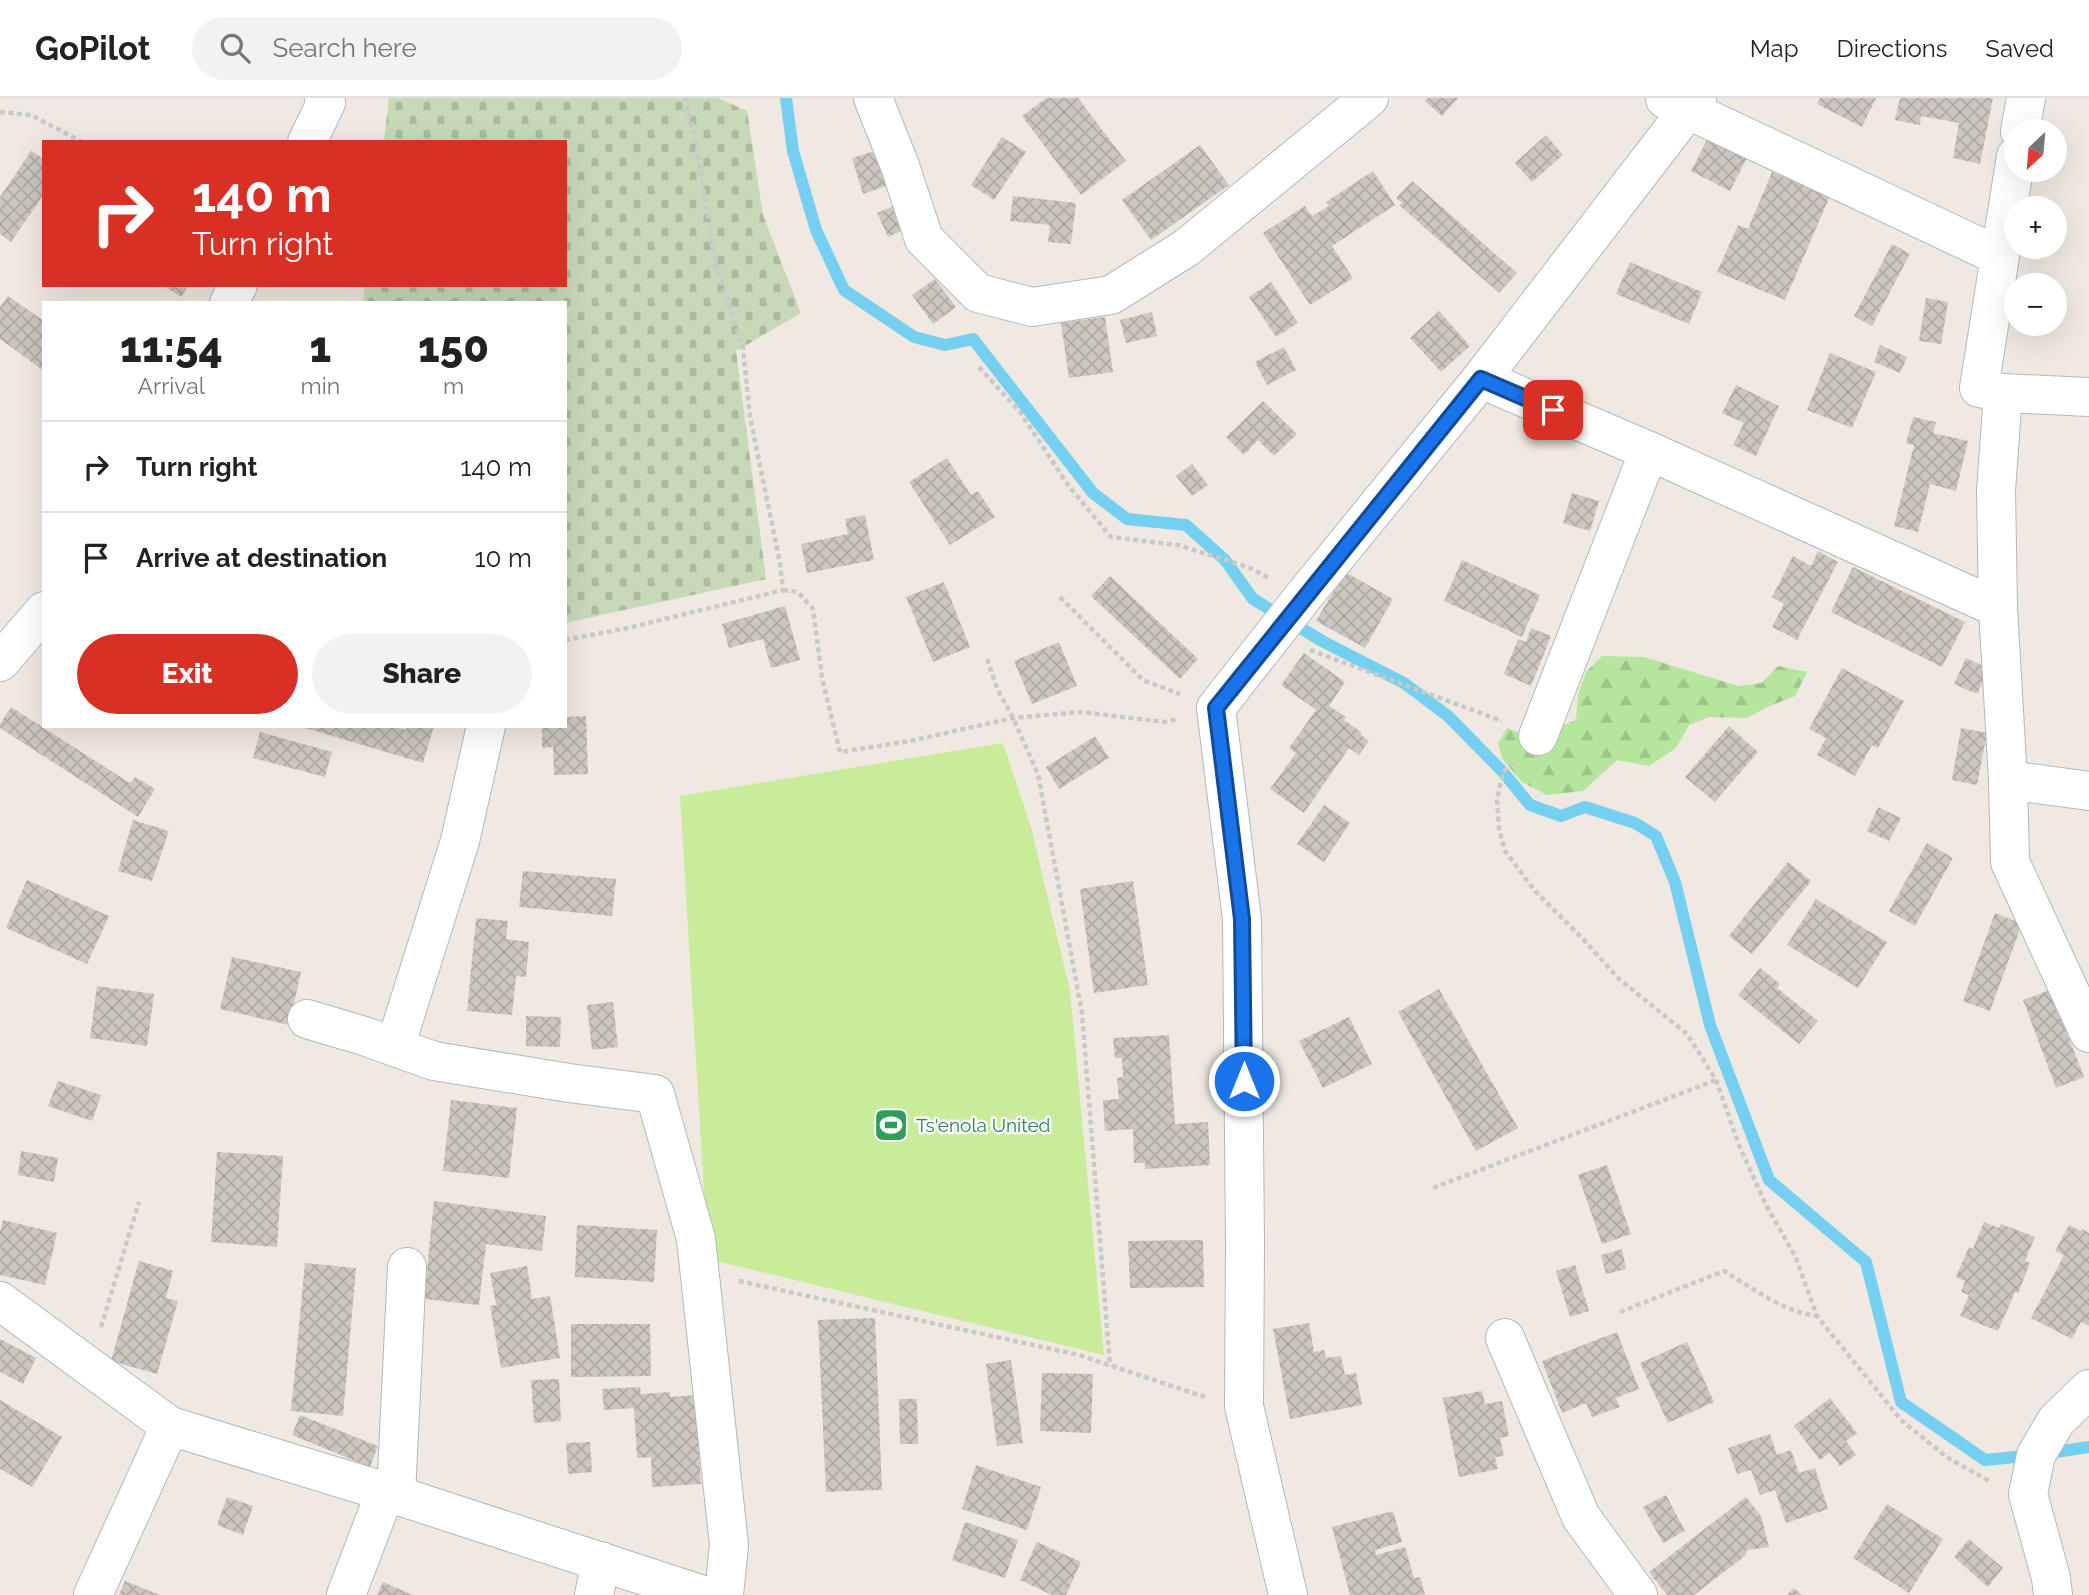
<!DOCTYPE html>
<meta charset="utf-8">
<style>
:root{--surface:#fff;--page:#f2f2f2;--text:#222;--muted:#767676;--line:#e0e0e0;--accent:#d93025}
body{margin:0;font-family:Raleway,sans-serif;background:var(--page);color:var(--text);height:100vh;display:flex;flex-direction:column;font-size:26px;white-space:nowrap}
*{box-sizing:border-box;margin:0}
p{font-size:23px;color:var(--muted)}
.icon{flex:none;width:38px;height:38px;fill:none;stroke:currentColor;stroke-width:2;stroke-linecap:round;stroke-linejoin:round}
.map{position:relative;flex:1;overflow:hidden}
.panel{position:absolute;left:42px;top:203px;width:525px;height:427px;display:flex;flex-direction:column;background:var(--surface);border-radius:0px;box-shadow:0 7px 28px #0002}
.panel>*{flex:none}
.hud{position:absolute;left:42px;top:42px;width:525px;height:147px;border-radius:0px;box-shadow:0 7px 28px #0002;background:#d93025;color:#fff;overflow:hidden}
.needle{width:46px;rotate:206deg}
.buttons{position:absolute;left:2004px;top:21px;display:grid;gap:14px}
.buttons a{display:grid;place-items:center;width:63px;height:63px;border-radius:50%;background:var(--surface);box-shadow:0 7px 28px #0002;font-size:35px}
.pin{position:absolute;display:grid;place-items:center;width:60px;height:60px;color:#fff;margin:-30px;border-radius:14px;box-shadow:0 4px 10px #0006}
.me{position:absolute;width:77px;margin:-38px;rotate:0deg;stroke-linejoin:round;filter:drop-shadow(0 0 5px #0008)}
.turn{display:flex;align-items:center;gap:24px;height:147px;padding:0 35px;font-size:32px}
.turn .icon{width:91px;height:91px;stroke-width:2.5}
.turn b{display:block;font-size:49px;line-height:60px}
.eta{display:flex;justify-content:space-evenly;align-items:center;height:119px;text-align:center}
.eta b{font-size:42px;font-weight:800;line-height:49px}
.button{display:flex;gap:14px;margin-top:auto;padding:14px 35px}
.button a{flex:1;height:80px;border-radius:42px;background:var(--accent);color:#fff;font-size:28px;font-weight:800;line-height:80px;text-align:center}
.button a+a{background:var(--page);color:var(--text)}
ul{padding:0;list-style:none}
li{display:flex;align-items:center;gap:21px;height:91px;padding:0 35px;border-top:2px solid var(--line)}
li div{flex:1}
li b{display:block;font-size:26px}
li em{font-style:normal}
header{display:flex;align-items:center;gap:42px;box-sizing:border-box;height:98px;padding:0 35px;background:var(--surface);border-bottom:2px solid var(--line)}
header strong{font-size:33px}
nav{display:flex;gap:38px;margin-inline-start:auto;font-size:24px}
.search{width:490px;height:63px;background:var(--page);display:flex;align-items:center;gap:18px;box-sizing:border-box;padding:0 24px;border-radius:38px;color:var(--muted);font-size:26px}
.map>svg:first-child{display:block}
.forest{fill:url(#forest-firs)}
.cemetery{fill:url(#cemetery-stones)}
.pitch{fill:#c9ec9a}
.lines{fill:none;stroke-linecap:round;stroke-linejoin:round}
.stream{stroke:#75cff0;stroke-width:12}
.building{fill:url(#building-cross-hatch)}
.minor-casing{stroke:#b4b7c1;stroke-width:40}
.path{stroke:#c9c9c9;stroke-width:4.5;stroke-dasharray:5 3.5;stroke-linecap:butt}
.minor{stroke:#fff;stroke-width:38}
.route-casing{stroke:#114b97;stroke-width:18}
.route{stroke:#1a73e8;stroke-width:12}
.labels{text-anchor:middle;stroke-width:5;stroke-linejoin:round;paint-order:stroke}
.leisure-label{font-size:19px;fill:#27864d;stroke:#fff;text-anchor:start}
</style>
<header>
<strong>GoPilot</strong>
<div class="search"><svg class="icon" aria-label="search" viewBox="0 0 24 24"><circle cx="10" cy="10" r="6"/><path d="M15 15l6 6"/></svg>Search here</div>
<nav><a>Map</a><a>Directions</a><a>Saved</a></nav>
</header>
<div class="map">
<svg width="2089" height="1497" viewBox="0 0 2089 1497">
<defs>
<pattern id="forest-firs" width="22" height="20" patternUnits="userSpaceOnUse" patternTransform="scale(1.75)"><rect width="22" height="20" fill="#b6e59e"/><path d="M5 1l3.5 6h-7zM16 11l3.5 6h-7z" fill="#9dc588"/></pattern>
<pattern id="cemetery-stones" width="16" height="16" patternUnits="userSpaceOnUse" patternTransform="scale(1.75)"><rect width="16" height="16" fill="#c8d9b8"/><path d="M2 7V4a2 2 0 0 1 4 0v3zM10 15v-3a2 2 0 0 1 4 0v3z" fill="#acbb9e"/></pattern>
<pattern id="building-cross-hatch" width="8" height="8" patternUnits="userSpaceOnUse" patternTransform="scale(1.75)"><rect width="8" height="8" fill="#cbc7bf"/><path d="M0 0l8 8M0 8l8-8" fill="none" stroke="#afaba4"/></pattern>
</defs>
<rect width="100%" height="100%" fill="#efe9e1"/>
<path class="forest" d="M1602,558L1644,559L1738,588L1762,585L1778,568L1807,574L1795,598L1767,609L1747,620L1709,619L1689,627L1676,650L1649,668L1617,662L1583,693L1547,697L1522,684L1503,662L1498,646L1507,630L1526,638L1557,630L1576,622L1578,597L1586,574Z"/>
<path class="cemetery" d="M389,0H718L747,13L763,117L801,215L736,253L766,481L565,525V205H363L365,187H565V44H384Z"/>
<path class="pitch" d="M1003,645L1031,729L1070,893L1104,1257L708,1161L680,698Z"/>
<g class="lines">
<path class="stream" d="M786,0L793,53L816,132L844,192L914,239L945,247L973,241L1093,395L1127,421L1186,427L1225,462L1253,501L1322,543L1404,585L1448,618L1503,674L1530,707L1561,718L1585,709L1635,725L1656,738L1675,784L1710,927L1769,1082L1866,1164L1901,1304L1985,1362L2036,1357L2089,1349"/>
</g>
<g class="building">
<path d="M1046,0H1078L1126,63L1081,97L1022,18Z"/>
<path d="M1428,0H1458L1442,18L1425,3Z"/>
<path d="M1820,0H1876L1862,29L1817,6Z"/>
<path d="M1900,0H1993L1980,66L1953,60L1959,25L1921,18L1920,27L1895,22Z"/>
<path d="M1710,36L1749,56L1730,93L1691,73Z"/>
<path d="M1546,37L1563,57L1532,84L1515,65Z"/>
<path d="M1002,39L1026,54L994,102L971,87Z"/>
<path d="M1200,47L1229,87L1151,142L1122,102Z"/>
<path d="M878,52L889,87L863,96L852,60Z"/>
<path d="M31,53L44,61V96L11,144L0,136V99Z"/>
<path d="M1373,73L1395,107L1332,148L1353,180L1310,207L1263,135L1305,108L1312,118L1329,108L1326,104Z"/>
<path d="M1772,74L1830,98L1785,202L1717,174L1738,127L1748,131Z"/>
<path d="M1412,83L1517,175L1499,195L1399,107L1402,105L1396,100Z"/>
<path d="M1013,98L1076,105L1071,146L1048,144L1050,127L1010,123Z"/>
<path d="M896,107L906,131L888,139L877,115Z"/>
<path d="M1892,146L1910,156L1872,228L1854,218Z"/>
<path d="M1630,164L1702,194L1689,226L1616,196Z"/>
<path d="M935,181L956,209L933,226L912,197Z"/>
<path d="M1271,184L1298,225L1276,239L1249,199Z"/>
<path d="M162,187H189L181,199Z"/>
<path d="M8,198L44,223V273L0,241V209Z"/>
<path d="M1926,200L1948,204L1941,246L1919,243Z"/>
<path d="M1439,213L1470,248L1441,274L1410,240Z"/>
<path d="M1152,214L1157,238L1126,245L1120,222Z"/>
<path d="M1105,219L1113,274L1069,280L1061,225Z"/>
<path d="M1880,247L1907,259L1900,275L1874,264Z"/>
<path d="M1284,249L1296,272L1267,287L1255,264Z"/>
<path d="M1830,255L1876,274L1852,330L1807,312Z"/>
<path d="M1736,287L1779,308L1756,358L1733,347L1744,325L1722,315Z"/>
<path d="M1263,303L1297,336L1274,358L1258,342L1244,357L1226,339Z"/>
<path d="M1913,319L1936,324L1933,335L1968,343L1956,393L1930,386L1918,434L1894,428L1914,347L1906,345Z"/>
<path d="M947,360L971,397L978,393L995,419L950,447L909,384Z"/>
<path d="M1192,366L1208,387L1192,398L1176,378Z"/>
<path d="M1572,395L1599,403L1590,433L1563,425Z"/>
<path d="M865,417L874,462L807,475L801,446L848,436L845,421Z"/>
<path d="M1818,453L1838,464L1797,542L1772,529L1784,506L1772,499L1793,458L1811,468Z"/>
<path d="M1462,462L1540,497L1522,539L1444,503Z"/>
<path d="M1853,469L1965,524L1942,569L1831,514Z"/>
<path d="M1345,474L1393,501L1365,550L1316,523Z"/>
<path d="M1110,478L1198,561L1180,581L1091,498Z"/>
<path d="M944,484L970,549L933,564L906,499Z"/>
<path d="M785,508L800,562L771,570L763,541L729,550L722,526Z"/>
<path d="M1531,530L1551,538L1531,588L1504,576L1518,541L1526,544Z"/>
<path d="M1059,544L1077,588L1032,606L1014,563Z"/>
<path d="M1304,555L1345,584L1329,608L1346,619L1344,622L1361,634L1360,636L1369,643L1359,657L1349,650L1304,715L1270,691L1296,655L1289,650L1316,612L1281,587Z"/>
<path d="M1966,560L1989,571L1977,596L1954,586Z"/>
<path d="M1842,570L1904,603L1878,650L1872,647L1855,678L1817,657L1826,640L1809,631Z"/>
<path d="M11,609L130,685L135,679L155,691L138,719L0,630V626Z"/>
<path d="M586,618L588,676L554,677L553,649L542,650V628H565V619Z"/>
<path d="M394,628L406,632L407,628H434L423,665L302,629Z"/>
<path d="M1729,628L1758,654L1715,704L1685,679Z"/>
<path d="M1961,630L1987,635L1977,687L1952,682Z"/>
<path d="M260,634L332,654L325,679L253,660Z"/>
<path d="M1095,638L1109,660L1059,691L1046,669Z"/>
<path d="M1324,707L1350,725L1324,764L1297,746Z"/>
<path d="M1878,709L1901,720L1889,743L1867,733Z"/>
<path d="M133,722L169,733L152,783L118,773Z"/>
<path d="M1927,745L1953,760L1915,828L1889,813Z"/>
<path d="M1788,764L1811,783L1752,856L1729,838Z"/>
<path d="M523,773L616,781L612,818L519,809Z"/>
<path d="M27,782L109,818L87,866L6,830Z"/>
<path d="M1133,783L1148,887L1094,895L1080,791Z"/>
<path d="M1816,801L1887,844L1858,890L1787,847Z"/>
<path d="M1995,815L2022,826L1990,913L1963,903Z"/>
<path d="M476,820L508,823L506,841L529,844L526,879L516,878L512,917L467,913Z"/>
<path d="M232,859L301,874L289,927L220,911Z"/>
<path d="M1760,870L1780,886L1777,890L1818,923L1799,946L1738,897Z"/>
<path d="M97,888L154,896L147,948L90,940Z"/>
<path d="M1439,891L1518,1030L1476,1053L1398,914Z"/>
<path d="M2050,892L2084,979L2056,990L2023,902Z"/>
<path d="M613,904L618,949L592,952L587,907Z"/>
<path d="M526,918L561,919L560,949L526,948Z"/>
<path d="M1349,919L1372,966L1323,990L1299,943Z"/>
<path d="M1169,937L1175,1026L1208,1024L1210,1067L1145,1071V1065H1134L1133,1031L1105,1033L1103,1002L1119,1001L1117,980L1123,979L1122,960H1115L1113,940Z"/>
<path d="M58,983L101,997L92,1023L48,1008Z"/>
<path d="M451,1002L517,1010L509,1080L443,1073Z"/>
<path d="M21,1053L58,1060L54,1084L18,1077Z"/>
<path d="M217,1054L283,1058L277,1149L211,1144Z"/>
<path d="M1607,1067L1631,1136L1602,1146L1578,1077Z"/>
<path d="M434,1103L546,1118L542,1153L486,1146L479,1207L424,1201Z"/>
<path d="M3,1122L57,1135L45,1187L0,1177V1134Z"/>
<path d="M1984,1124L1999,1130L2001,1126L2035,1139L2025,1163L2030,1165L2018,1195L2015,1194L1998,1233L1960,1218L1969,1197L1961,1194L1965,1183L1956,1179L1969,1149L1973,1151Z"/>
<path d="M577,1127L657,1132L654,1184L575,1179Z"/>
<path d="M2069,1127L2081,1133L2082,1131L2089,1135V1228L2081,1224L2072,1241L2031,1220L2064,1157L2055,1153Z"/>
<path d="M1203,1142L1204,1189L1130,1190L1128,1143Z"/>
<path d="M1622,1151L1626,1171L1606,1176L1601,1157Z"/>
<path d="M139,1163L173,1173L166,1200L178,1203L157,1276L111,1263Z"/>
<path d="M305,1165L356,1170L343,1318L291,1313Z"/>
<path d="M1575,1167L1589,1213L1570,1219L1556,1173Z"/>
<path d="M527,1168L532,1201L550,1198L560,1260L501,1270L490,1208L496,1207L490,1175Z"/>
<path d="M875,1220L882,1392L826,1394L818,1222Z"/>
<path d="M1309,1225L1314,1254L1324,1252L1326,1260L1341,1258L1345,1277L1356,1275L1362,1307L1290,1321L1273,1231Z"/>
<path d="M571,1226H650L651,1278L571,1279Z"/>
<path d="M1617,1234L1639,1291L1616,1300L1620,1309L1592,1319L1586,1305L1562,1315L1542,1263Z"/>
<path d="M0,1241L36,1260L23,1286L0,1274Z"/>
<path d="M1687,1244L1714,1304L1668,1325L1640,1265Z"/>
<path d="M1011,1262L1023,1345L997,1348L986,1266Z"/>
<path d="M1042,1275L1093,1276L1091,1335L1040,1333Z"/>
<path d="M559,1281L561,1323L534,1325L531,1282Z"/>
<path d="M640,1289L641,1296L670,1294V1299L695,1297L701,1386L652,1389L651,1359L637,1360L634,1310L604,1312L602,1291Z"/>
<path d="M1482,1293L1485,1306L1502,1303L1509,1338L1500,1340L1504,1358L1495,1359L1498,1371L1459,1379L1443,1300Z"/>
<path d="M1830,1300L1857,1335L1846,1343L1856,1357L1840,1368L1830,1355L1820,1362L1794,1328Z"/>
<path d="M899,1301H917L918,1346H900Z"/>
<path d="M0,1302L62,1339L32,1389L0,1371Z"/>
<path d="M300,1317L378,1348L370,1369L292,1337Z"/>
<path d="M1770,1336L1777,1357L1791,1352L1799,1375L1815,1370L1828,1411L1786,1425L1775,1392L1760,1397L1751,1372L1737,1376L1728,1350Z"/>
<path d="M590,1344L592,1374L568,1376L566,1345Z"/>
<path d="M976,1367L1041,1389L1027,1432L962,1411Z"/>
<path d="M1666,1397L1685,1433L1663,1445L1643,1409Z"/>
<path d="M227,1399L253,1408L243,1437L217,1427Z"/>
<path d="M1746,1399L1761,1418L1769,1449L1747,1452L1745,1458L1694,1497H1667L1649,1474Z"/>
<path d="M1887,1406L1943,1441L1909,1495L1853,1460Z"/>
<path d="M1393,1413L1402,1444L1375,1452L1376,1457L1405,1449L1414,1480L1420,1479L1425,1497H1350L1332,1429Z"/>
<path d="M965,1424L1018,1442L1005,1480L952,1462Z"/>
<path d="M1969,1441L2003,1470L1988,1489L1954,1459Z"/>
<path d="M1037,1444L1081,1464L1066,1497H1052L1020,1482Z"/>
<path d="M125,1483L160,1497H119Z"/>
<path d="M383,1484L413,1497H377Z"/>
<path d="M1794,1490L1802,1497H1787Z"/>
</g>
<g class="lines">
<g class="minor-casing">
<g id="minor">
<path d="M873,0L900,68L924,141L978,195L1032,209L1111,197L1186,150L1369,0"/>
<path d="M1665,1L1999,158"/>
<path d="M2020,33L2026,0"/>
<path d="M307,44L326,5L324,0"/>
<path d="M2016,58L1979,290L2003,295L2089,299"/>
<path d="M229,205L238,187"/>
<path d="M1481,281L1649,353L1998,510"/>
<path d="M2003,295L1996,393L1998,510L2008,682L2010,764L2089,935"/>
<path d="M0,564L44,513"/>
<path d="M1538,638L1649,353"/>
<path d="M2008,682L2089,693"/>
<path d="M307,921L364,938L434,963L569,985L655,996L696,1141L729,1447L724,1497"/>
<path d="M395,949L460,743L486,628"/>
<path d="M0,1203L170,1328L396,1397L703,1497"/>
<path d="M1505,1240L1581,1419L1638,1497"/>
<path d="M396,1397L407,1169"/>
<path d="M93,1497L170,1328"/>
<path d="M346,1497L385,1395"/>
<path d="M594,1497L601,1463"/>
<path d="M1288,1497L1244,1308L1245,1145L1242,821L1216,610L1303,499L1481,281L1697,0"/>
<path d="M2053,1497L2051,1480L2028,1396L2036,1357L2056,1323L2089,1291"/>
</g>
</g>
<g class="path">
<path d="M0,14L31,17L82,44"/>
<path d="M979,269L1020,314L1068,387L1111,439L1178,447L1248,469L1269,480"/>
<path d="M783,492L798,494L813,511L822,580L840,654L910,643L1013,620L1082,614L1164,624L1178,621"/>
<path d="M1060,499L1143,582L1180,596"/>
<path d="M565,542L628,530L783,492L780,465L750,319L743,250L716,168L697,49L685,0"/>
<path d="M1310,552L1502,623"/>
<path d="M987,561L997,590L1013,620L1038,676L1082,915L1110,1268"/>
<path d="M1513,664L1503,674L1497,701L1499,731L1505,753L1535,793L1583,841L1618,880L1687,936L1716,982L1739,1047L1766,1107L1795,1158L1817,1218L1902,1323L1948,1360L1991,1384"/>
<path d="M1433,1090L1716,982"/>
<path d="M739,1183L1079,1257L1205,1299"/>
<path d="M1620,1214L1724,1173C1752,1190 1784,1214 1817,1218"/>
<path d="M101,1229L139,1104"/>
</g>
<use href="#minor" class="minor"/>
</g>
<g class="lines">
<g class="route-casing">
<path id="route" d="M1244,983L1242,821L1216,610L1481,281L1553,312"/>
</g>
<use href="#route" class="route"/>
</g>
<defs>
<g id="stadium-square" transform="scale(1.75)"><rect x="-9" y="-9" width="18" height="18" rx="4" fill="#2e9e5b" stroke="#fff"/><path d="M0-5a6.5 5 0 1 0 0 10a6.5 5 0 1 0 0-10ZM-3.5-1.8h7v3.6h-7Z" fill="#fff"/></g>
</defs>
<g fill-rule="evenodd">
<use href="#stadium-square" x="891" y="1027"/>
</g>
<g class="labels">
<g class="leisure-label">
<text x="916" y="1034">Ts'enola United</text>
</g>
</g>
</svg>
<div class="buttons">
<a><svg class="needle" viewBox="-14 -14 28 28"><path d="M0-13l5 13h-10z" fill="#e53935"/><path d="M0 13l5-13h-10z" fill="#767676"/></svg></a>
<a>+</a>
<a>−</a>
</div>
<div class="pin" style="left:1553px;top:312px;background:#d93025"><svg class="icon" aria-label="arrive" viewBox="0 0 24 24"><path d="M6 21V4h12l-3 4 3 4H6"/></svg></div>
<svg class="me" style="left:1244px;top:983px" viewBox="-20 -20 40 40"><circle r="17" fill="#1a73e8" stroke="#fff" stroke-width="3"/><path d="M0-11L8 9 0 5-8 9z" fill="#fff"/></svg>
<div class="hud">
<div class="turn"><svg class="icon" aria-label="right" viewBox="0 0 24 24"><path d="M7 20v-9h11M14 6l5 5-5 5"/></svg><div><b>140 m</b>Turn right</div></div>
</div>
<section class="panel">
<div class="eta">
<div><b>11:54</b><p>Arrival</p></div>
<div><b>1</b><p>min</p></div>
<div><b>150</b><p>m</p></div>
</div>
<ul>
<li><svg class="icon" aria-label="right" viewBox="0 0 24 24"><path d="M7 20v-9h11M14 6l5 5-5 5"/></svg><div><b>Turn right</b></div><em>140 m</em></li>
<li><svg class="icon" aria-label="arrive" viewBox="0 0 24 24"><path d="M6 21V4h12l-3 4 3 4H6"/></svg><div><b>Arrive at destination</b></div><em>10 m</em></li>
</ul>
<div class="button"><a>Exit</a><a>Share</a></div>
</section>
</div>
